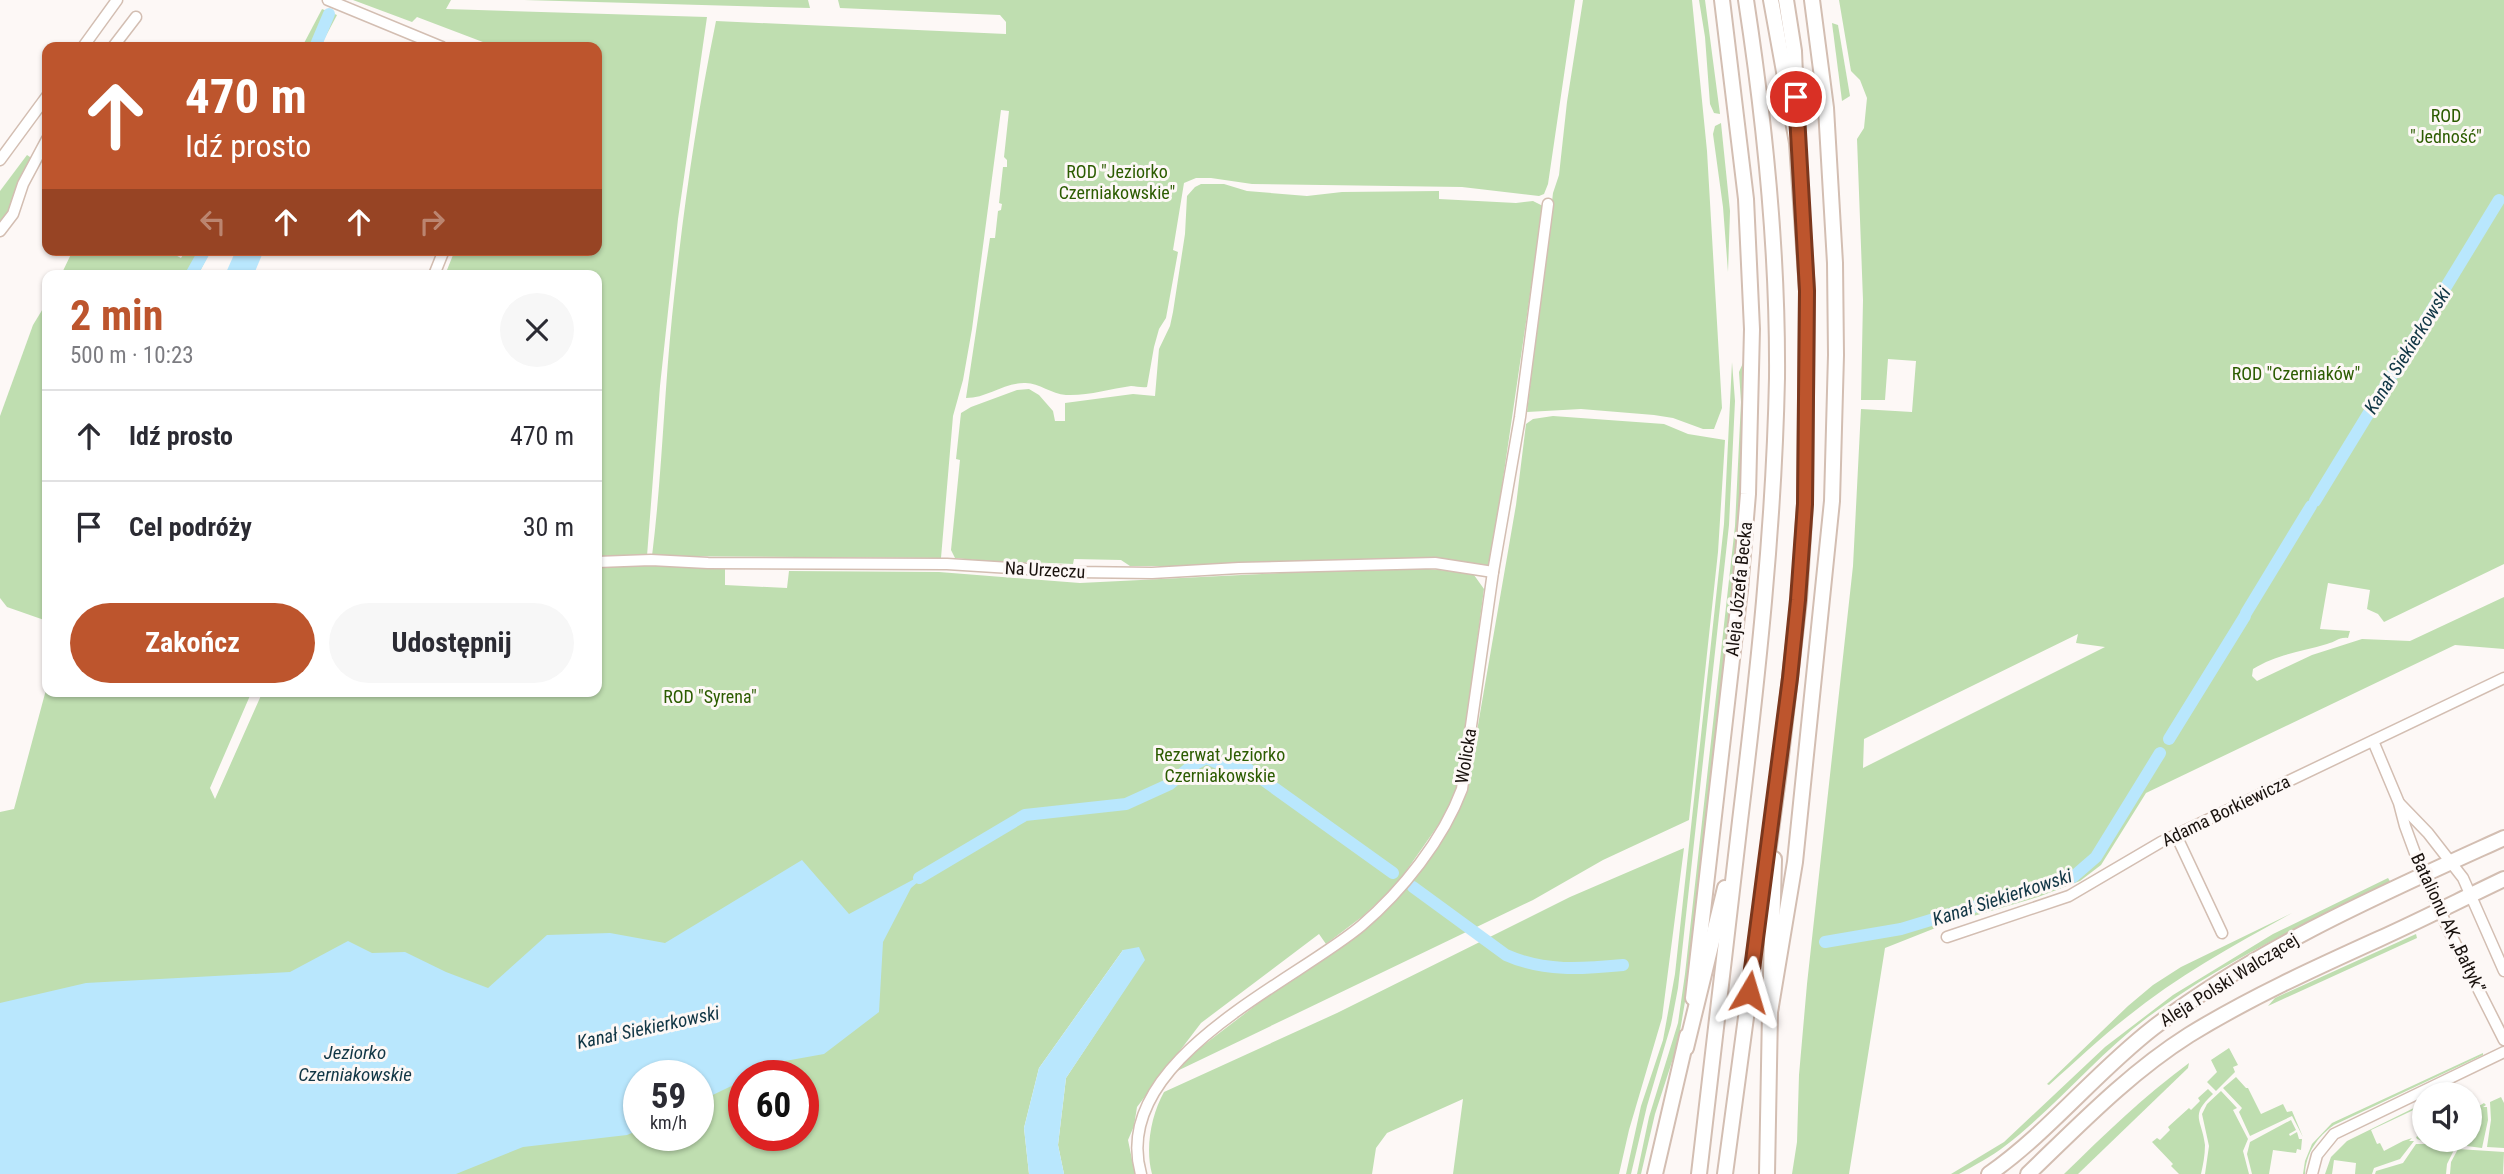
<!DOCTYPE html>
<html lang="pl">
<meta charset="utf-8">
<style>
:root{--surface:#fff;--page:#f7f7f7;--text:#2b2b33;--muted:#7c7c81;--line:#e1e1e2;--accent:#bd552d}
body{margin:0;font-family:"Roboto Condensed",sans-serif;background:var(--page);color:var(--text);height:100vh;display:flex;flex-direction:column;font-size:26px;white-space:nowrap}
*{box-sizing:border-box;margin:0}
p{font-size:23px;color:var(--muted)}
.icon{flex:none;width:38px;height:38px;fill:none;stroke:currentColor;stroke-width:2;stroke-linecap:round;stroke-linejoin:round}
.map{position:relative;flex:1;overflow:hidden}
.sheet{position:absolute;left:42px;top:270px;width:560px;height:427px;display:flex;flex-direction:column;background:var(--surface);border-radius:14px;box-shadow:0 2px 5px #0004}
.sheet>*{flex:none}
.hud{position:absolute;left:42px;top:42px;width:560px;height:214px;border-radius:14px;box-shadow:0 2px 5px #0004;background:#bd552d;color:#fff;overflow:hidden}
.controls{position:absolute;left:2412px;top:1082px;display:grid;gap:14px}
.controls a{display:grid;place-items:center;width:70px;height:70px;border-radius:50%;background:var(--surface);box-shadow:0 2px 5px #0004;font-size:35px}
.speed{position:absolute;left:623px;top:1060px;display:flex;gap:14px;font-size:35px;font-weight:700;text-align:center}
.speed>*{display:grid;place-content:center;width:91px;height:91px;border-radius:50%;background:var(--surface);box-shadow:0 2px 5px #0004;line-height:1}
.speed small{font-size:18px;font-weight:400}
.speed .limit{border:10px solid #d22;background:#fff;color:#111}
.pin{position:absolute;display:grid;place-items:center;width:60px;height:60px;color:#fff;margin:-30px;border:4px solid #fff;border-radius:50%;box-shadow:0 2px 7px #0007}
.me{position:absolute;width:77px;margin:-38px;rotate:7deg;stroke-linejoin:round;filter:drop-shadow(0 0 5px #0008)}
.turn{display:flex;align-items:center;gap:24px;height:147px;padding:0 28px;font-size:32px}
.turn .icon{width:91px;height:91px;stroke-width:2.5}
.turn b{display:block;font-size:49px;line-height:60px}
.lanes{display:flex;align-items:center;height:66px;padding:0 28px;background:#0003;justify-content:center;gap:35px;direction:ltr}
.lanes .off{opacity:.35}
.round{display:grid;place-items:center;flex:none;width:74px;height:74px;border-radius:37px;background:var(--page)}
.overview{display:flex;align-items:center;justify-content:space-between;height:119px;padding:0 28px}
h1{font-size:42px;font-weight:700;line-height:52px;color:var(--accent)}
.primary-button{display:flex;gap:14px;margin-top:auto;padding:14px 28px}
.primary-button a{flex:1;height:80px;border-radius:42px;background:var(--accent);color:#fff;font-size:28px;font-weight:700;line-height:80px;text-align:center}
.primary-button a+a{background:var(--page);color:var(--text)}
ul{padding:0;list-style:none}
li{display:flex;align-items:center;gap:21px;height:91px;padding:0 28px;border-top:2px solid var(--line)}
li div{flex:1}
li b{display:block;font-size:26px}
li em{font-style:normal}
.map>svg:first-child{display:block}
.green{fill:#bfdeb0;fill-rule:evenodd}
.water{fill:#b9e7fd}
.lines{fill:none;stroke-linecap:round;stroke-linejoin:round}
.canal{stroke:#b9e7fd;stroke-width:12}
.minor-casing{stroke:#d3beb2;stroke-width:13}
.secondary-casing{stroke:#d3beb2;stroke-width:18}
.primary-casing{stroke:#d3beb2;stroke-width:18}
.minor{stroke:#fff;stroke-width:10}
.secondary{stroke:#fff;stroke-width:14}
.primary{stroke:#fff;stroke-width:14}
.route-casing{stroke:#7b371d;stroke-width:18}
.route{stroke:#bd552d;stroke-width:12}
.labels{text-anchor:middle;stroke-width:6;stroke-linejoin:round;paint-order:stroke}
.park-label{font-size:18px;fill:#2c5c01;stroke:#fdf8f6}
.street-label{font-size:18px;fill:#18110d;stroke:#fdf8f6}
.water-label{font-size:19px;font-style:italic;fill:#113645;stroke:#fdf8f6}
</style>
<div class="map">
<svg width="2504" height="1174" viewBox="0 0 2504 1174">
<rect width="100%" height="100%" fill="#fdf8f6"/>
<g class="green">
<path d="M353,0H451L446,9L707,17L678,219L660,386L647,556L597,557V275H445L455,250H597V47H496L417,17L412,22Z"/>
<path d="M524,0H808L810,8Z"/>
<path d="M838,0H1575L1548,184L1544,194L1539,196L1462,187L1252,184L1211,178H1196L1184,183L1173,250L1178,252L1166,318L1159,329L1154,347L1147,387C1142,388 1136,386 1131,386C1110,389 1088,396 1066,395C1051,394 1038,382 1024,383C1003,383 987,398 966,398L990,238H995L998,211L1001,210L1002,204L999,203L1003,167H1007V160L1004,157L1009,111L1001,110L972,329L963,380L953,416L941,558L652,556C662,476 664,396 672,317C682,218 696,119 716,21L1006,34V22L1000,15L840,8Z"/>
<path d="M1583,0H1692L1707,151L1722,408L1714,429H1703L1673,418L1654,415L1581,409L1527,412L1553,193L1559,175L1567,102Z"/>
<path d="M1699,0H1705L1720,114L1714,113L1710,104L1705,37Z"/>
<path d="M1839,0H2504V564L2384,622L2378,614L2367,609L2370,590L2328,583L2320,629L2350,631L2348,638C2338,637 2336,642 2327,644C2301,652 2277,654 2253,669L2252,676L2257,681L2312,655L2362,639L2410,641L2504,597V649L2455,645L2146,793L2101,865L2080,881L2038,897L1943,925L1885,948L1849,1174H1792L1797,1142L1799,1075L1807,984L1853,566L1861,409L1912,412L1916,361L1888,359L1885,400H1861L1863,300L1857,139L1864,128L1867,98L1860,80L1851,71ZM2078,634L2076,643L2105,647L1863,768L1864,739Z"/>
<path d="M322,9L337,15L320,47H302Z"/>
<path d="M1832,23L1838,25L1850,96L1842,101Z"/>
<path d="M1721,123L1730,211L1728,272L1723,207L1713,134L1715,126Z"/>
<path d="M27,155L33,159L16,202L0,227V191Z"/>
<path d="M1201,184H1224L1247,191L1307,196L1342,192L1439,191V199L1516,203L1533,201L1543,206L1490,568L1411,558L1205,566H1130L1121,560L1074,559L1073,564L1026,562V565L955,558L951,550L960,460L956,459L961,413L971,407L1017,390L1029,389L1039,395L1053,411L1055,421H1065V403L1133,394L1155,396L1159,349L1170,326L1173,312L1185,234L1187,196L1195,187Z"/>
<path d="M73,250H166L181,258L186,250H211L198,275H61Z"/>
<path d="M47,302V621L7,607L0,598V416L33,325Z"/>
<path d="M1732,362L1735,401L1729,525L1678,988L1671,1025L1647,1106L1631,1174H1626L1641,1106L1663,1040L1675,974L1724,524Z"/>
<path d="M1743,363L1745,424L1738,546L1691,966L1678,1043L1655,1114L1641,1174H1637L1649,1117L1678,1023L1685,974L1735,526L1741,402L1739,372Z"/>
<path d="M1553,416L1664,424L1688,434L1725,440L1718,552L1689,820L1603,860L1533,900L1175,1072L1188,1057L1277,989L1357,935L1406,888L1430,858L1451,821L1468,783L1516,505L1526,424L1533,419Z"/>
<path d="M653,564L725,568V585L787,588L789,571L939,572L1080,583L1360,569L1417,568L1451,571L1474,575L1484,589L1458,785L1453,804L1397,884L1363,916L1326,944L1319,934L1201,1023L1137,1107L1134,1126L1128,1140L1135,1174H1064L1058,1145L1066,1078L1144,960L1123,950L1039,1068L1024,1128L1029,1174H0V812L14,809L47,686V691H252L210,788L215,799L263,691H597V565ZM639,1076H698V1136H639ZM744,1076H803V1136H744Z"/>
<path d="M1684,848L1662,1018L1629,1130L1619,1174H1453L1463,1099L1387,1133L1376,1148L1372,1174H1152C1145,1149 1151,1115 1164,1092L1337,1013L1570,897Z"/>
<path d="M2388,878L2391,883C2307,922 2222,962 2148,1017C2096,1056 2056,1107 2005,1146C1991,1157 1975,1165 1959,1174H1951L2004,1142L2105,1047L2173,995L2273,934Z"/>
<path d="M2292,913C2236,944 2177,976 2127,1017C2100,1038 2075,1062 2049,1085L2047,1084L2128,1006L2153,985L2181,967Z"/>
<path d="M2416,934L2417,938L2268,1006L2275,998Z"/>
<path d="M2229,1048L2238,1065L2233,1067L2235,1072L2216,1091L2207,1082L2217,1072L2211,1060Z"/>
<path d="M2483,1053V1055L2334,1125C2317,1137 2306,1153 2305,1174H2303L2305,1161L2312,1144L2332,1123Z"/>
<path d="M2189,1063L2188,1068L2078,1174H2064C2104,1135 2144,1096 2189,1063Z"/>
<path d="M2236,1077L2246,1088H2248L2261,1114L2283,1104L2287,1112L2292,1111L2303,1137L2292,1116L2250,1136L2239,1112L2242,1108L2223,1088Z"/>
<path d="M2208,1089L2213,1094C2189,1116 2202,1119 2205,1145C2205,1155 2203,1165 2201,1174H2179L2171,1166L2173,1164L2152,1142L2157,1138L2160,1140L2170,1130L2168,1127L2189,1108L2191,1110L2200,1101L2198,1098Z"/>
<path d="M2221,1091L2237,1108L2233,1110L2248,1139L2243,1151L2249,1174H2205L2209,1146L2202,1114L2207,1104Z"/>
<path d="M2501,1097L2504,1103V1148L2487,1147L2491,1120L2490,1102Z"/>
<path d="M2424,1103V1108L2422,1106L2371,1130L2377,1144L2380,1143L2384,1151L2403,1141L2412,1138L2409,1141H2414L2400,1159L2374,1168L2372,1174H2355L2356,1163L2334,1160L2332,1174H2325L2331,1157L2347,1141Z"/>
<path d="M2484,1103L2486,1105L2483,1107H2487L2488,1120L2482,1148L2459,1145L2453,1140L2425,1142L2417,1139L2416,1137L2424,1133V1139H2469V1112Z"/>
<path d="M2291,1120L2296,1130L2289,1134L2290,1136L2297,1132L2299,1139H2302L2301,1150L2297,1149L2296,1153L2273,1150L2269,1174H2252L2247,1154L2250,1142Z"/>
<path d="M2416,1144H2452L2455,1148L2447,1164L2446,1174H2375L2376,1171L2403,1163Z"/>
<path d="M2458,1149L2504,1152L2503,1174H2450L2451,1162Z"/>
</g>
<g class="water">
<path d="M236,250H264L254,274L225,275Z"/>
<path d="M802,860L849,914L933,869L911,888L883,942L879,1012L824,1054L785,1061L752,1076H744V1080L698,1102V1076H639V1130L627,1135L523,1147L456,1174H0V1003L86,983L290,972L348,941L372,953L405,952L446,972L488,988L547,935L610,933L665,943Z"/>
<path d="M1139,947L1145,960L1066,1078L1058,1145L1064,1174H1029L1024,1128L1039,1068L1123,950Z"/>
</g>
<g class="lines">
<g class="canal">
<path d="M315,47L329,14"/>
<path d="M191,275L205,250"/>
<path d="M2315,501L2499,200"/>
<path d="M2246,613L2311,506"/>
<path d="M2169,739L2245,616"/>
<path d="M919,878L1025,815L1126,804L1170,784L1190,767L1206,758L1225,766L1241,764L1393,873"/>
<path d="M1413,887L1506,955C1544,972 1582,969 1623,965"/>
<path d="M1825,942L1901,929L2073,877L2096,857L2160,753"/>
</g>
<g class="minor-casing">
<g id="minor">
<path d="M328,0L442,47"/>
<path d="M83,47L117,0"/>
<path d="M113,47L136,17"/>
<path d="M0,160L47,96"/>
<path d="M0,231L13,214L23,184L47,139"/>
<path d="M434,275L444,250"/>
<path d="M597,562L651,560L708,563L947,564L1076,572L1152,573L1239,568L1435,563L1493,572"/>
<path d="M2373,741L2399,803L2405,826L2419,864L2450,933L2504,1040"/>
<path d="M2400,804L2428,833L2463,878L2504,971"/>
<path d="M2176,835L2222,933"/>
<path d="M1947,937L2069,896L2161,842L2504,678"/>
<path d="M1141,1174C1109,1061 1291,984 1361,926C1402,891 1443,840 1462,789L1493,572L1520,417L1548,204"/>
<path d="M2312,1174L2317,1155L2334,1134L2504,1052"/>
</g>
</g>
<g class="secondary-casing">
<g id="secondary">
<path d="M1693,998L1740,590L1748,494L1752,329L1746,199L1722,0"/>
<path d="M1655,1174L1687,1036"/>
<path d="M1767,1174L1770,1012L1795,862L1832,501L1836,355L1835,263L1826,108L1812,0"/>
<path d="M1989,1174C2049,1132 2095,1073 2153,1028C2259,947 2383,893 2504,838"/>
<path d="M2028,1174C2079,1125 2129,1073 2189,1035C2249,998 2315,968 2379,939C2421,920 2462,899 2504,879"/>
</g>
</g>
<g class="primary-casing">
<g id="primary">
<path d="M1786,0L1794,51L1796,100"/>
<path d="M1770,1012L1774,859"/>
<path d="M1686,1048L1725,888"/>
<path d="M1699,1174C1713,1056 1726,938 1740,821C1758,673 1774,527 1777,378C1778,252 1765,124 1746,0"/>
<path d="M1725,1174L1781,756L1799,600L1805,504L1807,291L1797,143L1771,0"/>
</g>
</g>
<use href="#minor" class="minor"/>
<use href="#secondary" class="secondary"/>
<use href="#primary" class="primary"/>
</g>
<g class="lines">
<g class="route-casing">
<path id="route" d="M1749,992L1790,678L1798,600L1805,504L1807,291L1796,97"/>
</g>
<use href="#route" class="route"/>
</g>
<g class="labels">
<g class="park-label">
<text x="2446" y="122">ROD<tspan x="2446" dy="21">"Jedność"</tspan></text>
<text x="1117" y="178">ROD "Jeziorko<tspan x="1117" dy="21">Czerniakowskie"</tspan></text>
<text x="2296" y="380">ROD "Czerniaków"</text>
<text x="710" y="703">ROD "Syrena"</text>
<text x="1220" y="761">Rezerwat Jeziorko<tspan x="1220" dy="21">Czerniakowskie</tspan></text>
</g>
<g class="street-label">
<text transform="translate(1045 570) rotate(3)" y="6">Na Urzeczu</text>
<text transform="translate(1739 589) rotate(-84)" y="6">Aleja Józefa Becka</text>
<text transform="translate(1466 756) rotate(-81)" y="6">Wolicka</text>
<text transform="translate(2226 811) rotate(-26)" y="6">Adama Borkiewicza</text>
<text transform="translate(2448 923) rotate(65)" y="6">Batalionu AK „Bałtyk”</text>
<text transform="translate(2229 980) rotate(-32)" y="6">Aleja Polski Walczącej</text>
</g>
<g class="water-label">
<text transform="translate(2407 350) rotate(-58)" y="7">Kanał Siekierkowski</text>
<text transform="translate(2002 897) rotate(-18)" y="7">Kanał Siekierkowski</text>
<text transform="translate(648 1027) rotate(-12)" y="7">Kanał Siekierkowski</text>
<text x="355" y="1059">Jeziorko<tspan x="355" dy="22">Czerniakowskie</tspan></text>
</g>
</g>
</svg>
<div class="controls">
<a><svg class="icon" aria-label="sound" viewBox="0 0 24 24"><path d="M4 9h4l5-4v14l-5-4H4zM17 9q2 3 0 6"/></svg></a>
</div>
<div class="speed"><div>59<small>km/h</small></div><div class="limit">60</div></div>
<div class="pin" style="left:1796px;top:97px;background:#d93025"><svg class="icon" aria-label="arrive" viewBox="0 0 24 24"><path d="M6 21V4h12l-3 4 3 4H6"/></svg></div>
<svg class="me" style="left:1749px;top:992px" viewBox="-20 -20 40 40"><path d="M0-17L14 15 0 8-14 15z" fill="#bd552d" stroke="#fff" stroke-width="4"/></svg>
<div class="hud">
<div class="turn"><svg class="icon" aria-label="ahead" viewBox="0 0 24 24"><path d="M12 20V5M6 11l6-6 6 6"/></svg><div><b>470 m</b>Idź prosto</div></div>
<div class="lanes"><svg class="icon off" aria-label="left" viewBox="0 0 24 24"><path d="M17 20v-9H6M10 6l-5 5 5 5"/></svg><svg class="icon" aria-label="ahead" viewBox="0 0 24 24"><path d="M12 20V5M6 11l6-6 6 6"/></svg><svg class="icon" aria-label="ahead" viewBox="0 0 24 24"><path d="M12 20V5M6 11l6-6 6 6"/></svg><svg class="icon off" aria-label="right" viewBox="0 0 24 24"><path d="M7 20v-9h11M14 6l5 5-5 5"/></svg></div>
</div>
<section class="sheet">
<div class="overview"><div><h1>2 min</h1><p>500 m · 10:23</p></div><a class="round"><svg class="icon" aria-label="close" viewBox="0 0 24 24"><path d="M6 6l12 12M18 6L6 18"/></svg></a></div>
<ul>
<li><svg class="icon" aria-label="ahead" viewBox="0 0 24 24"><path d="M12 20V5M6 11l6-6 6 6"/></svg><div><b>Idź prosto</b></div><em>470 m</em></li>
<li><svg class="icon" aria-label="arrive" viewBox="0 0 24 24"><path d="M6 21V4h12l-3 4 3 4H6"/></svg><div><b>Cel podróży</b></div><em>30 m</em></li>
</ul>
<div class="primary-button"><a>Zakończ</a><a>Udostępnij</a></div>
</section>
</div>
